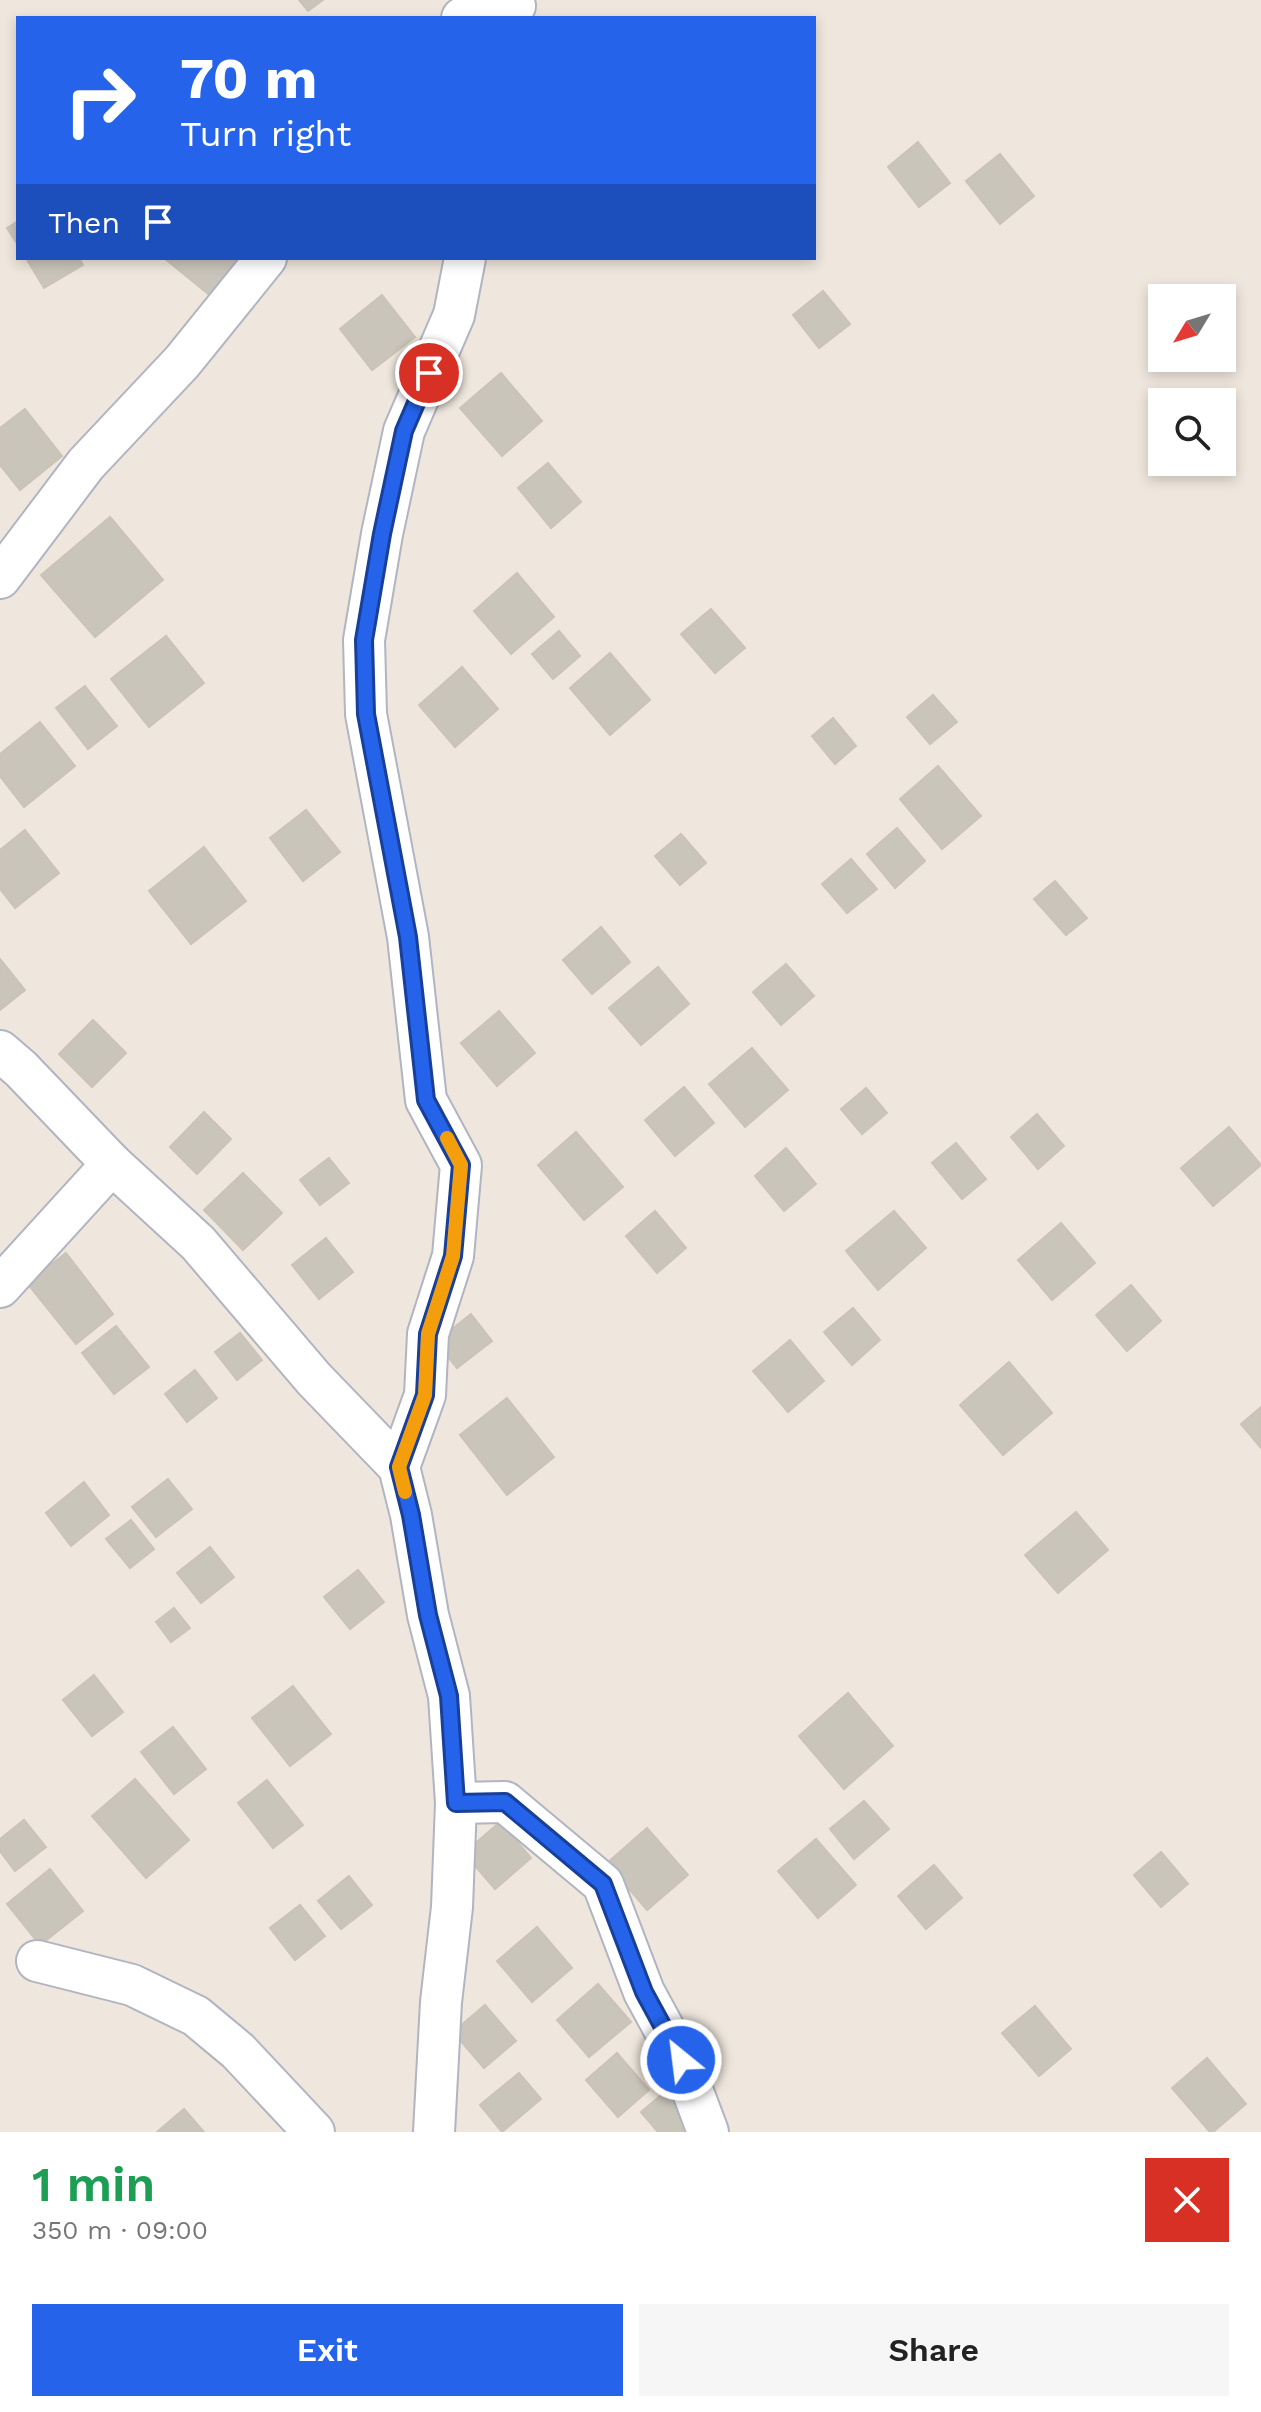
<!DOCTYPE html>
<meta charset="utf-8">
<style>
:root{--surface:#fff;--page:#f6f6f6;--text:#222;--muted:#767676;--accent:#2563eb}
body{margin:0;font-family:"Work Sans",sans-serif;background:var(--page);color:var(--text);height:100vh;display:flex;flex-direction:column;font-size:30px;white-space:nowrap}
*{box-sizing:border-box;margin:0}
p{font-size:26px;color:var(--muted)}
.icon{flex:none;width:44px;height:44px;fill:none;stroke:currentColor;stroke-width:2;stroke-linecap:round;stroke-linejoin:round}
.map{position:relative;height:2132px;overflow:hidden}
.sheet{display:flex;flex-direction:column;background:var(--surface);flex:1}
.sheet>*{flex:none}
.banner{position:absolute;left:16px;top:16px;width:800px;height:244px;border-radius:0px;box-shadow:0 4px 12px #0003;background:#2563eb;color:#fff;overflow:hidden}
.needle{width:52px;rotate:232deg}
.tools{position:absolute;left:1148px;top:284px;display:grid;gap:16px}
.tools a{display:grid;place-items:center;width:88px;height:88px;border-radius:0px;background:var(--surface);box-shadow:0 4px 12px #0003;font-size:40px}
.pin{position:absolute;display:grid;place-items:center;width:68px;height:68px;color:#fff;margin:-34px;border:4px solid #fff;border-radius:50%;box-shadow:0 2px 8px #0007}
.me{position:absolute;width:88px;margin:-44px;rotate:331deg;stroke-linejoin:round;filter:drop-shadow(0 0 6px #0008)}
.turn{display:flex;align-items:center;gap:28px;height:168px;padding:0 32px;font-size:36px}
.turn .icon{width:104px;height:104px;stroke-width:2.5}
.turn b{display:block;font-size:56px;line-height:68px}
.then{display:flex;align-items:center;height:76px;padding:0 32px;background:#0003;gap:16px;font-size:30px}
.round{display:grid;place-items:center;flex:none;width:84px;height:84px;border-radius:0px;background:var(--page)}
.overview{display:flex;align-items:center;justify-content:space-between;height:136px;padding:0 32px}
h1{font-size:48px;font-weight:600;line-height:60px;color:#1e9e55}
.action{display:flex;gap:16px;margin-top:auto;padding:16px 32px}
.action a{flex:1;height:92px;border-radius:0px;background:var(--accent);color:#fff;font-size:32px;font-weight:600;line-height:92px;text-align:center}
.action a+a{background:var(--page);color:var(--text)}
.map>svg:first-child{display:block}
.building{fill:#cac5bb;stroke:#cbc3b6;stroke-width:2}
.lines{fill:none;stroke-linecap:round;stroke-linejoin:round}
.minor-casing{stroke:#b1b4c1;stroke-width:44}
.minor{stroke:#fff;stroke-width:40}
.route-casing{stroke:#184099;stroke-width:20}
.route{stroke:#2563eb;stroke-width:14}
.slow{stroke:#f59e0b;stroke-width:14}
</style>
<div class="map">
<svg width="1261" height="2132" viewBox="0 0 1261 2132">
<rect width="100%" height="100%" fill="#efe7dd"/>
<g class="building">
<path d="M299,0H323L308,11Z"/>
<path d="M918,142L950,183L919,207L888,167Z"/>
<path d="M1000,154L1034,196L1000,224L966,181Z"/>
<path d="M18,221V245L7,228Z"/>
<path d="M26,258H79L83,265L44,288Z"/>
<path d="M164,258H251L217,301Z"/>
<path d="M823,291L850,324L819,348L793,315Z"/>
<path d="M382,295L415,337L372,370L340,329Z"/>
<path d="M501,373L542,421L502,456L460,408Z"/>
<path d="M25,409L62,456L20,490L0,465V428Z"/>
<path d="M548,463L581,502L551,528L518,488Z"/>
<path d="M110,517L163,580L95,637L41,575Z"/>
<path d="M517,573L554,617L511,654L474,611Z"/>
<path d="M711,609L745,648L715,673L681,634Z"/>
<path d="M559,631L580,656L553,679L532,654Z"/>
<path d="M166,636L204,683L149,727L111,679Z"/>
<path d="M610,653L650,700L610,735L570,688Z"/>
<path d="M462,667L498,709L455,747L419,705Z"/>
<path d="M85,686L117,726L88,749L56,708Z"/>
<path d="M933,695L957,722L930,744L907,717Z"/>
<path d="M833,718L856,746L835,764L812,736Z"/>
<path d="M40,722L75,766L24,807L0,776V754Z"/>
<path d="M938,766L981,816L942,849L900,799Z"/>
<path d="M306,810L340,852L303,881L270,838Z"/>
<path d="M897,828L925,861L895,888L867,854Z"/>
<path d="M25,830L59,873L15,908L0,889V850Z"/>
<path d="M681,834L706,863L680,885L655,856Z"/>
<path d="M204,847L246,901L191,944L149,891Z"/>
<path d="M851,859L877,889L847,913L822,884Z"/>
<path d="M1055,881L1087,918L1066,935L1034,899Z"/>
<path d="M601,927L630,962L592,994L563,960Z"/>
<path d="M0,959L25,990L0,1010Z"/>
<path d="M786,964L814,996L781,1025L753,992Z"/>
<path d="M658,967L689,1004L641,1045L609,1008Z"/>
<path d="M499,1011L535,1053L497,1086L461,1043Z"/>
<path d="M93,1020L126,1053L92,1087L59,1054Z"/>
<path d="M752,1048L788,1090L745,1127L709,1084Z"/>
<path d="M684,1087L714,1123L675,1156L645,1120Z"/>
<path d="M866,1088L887,1113L862,1134L841,1109Z"/>
<path d="M204,1112L231,1139L197,1174L170,1147Z"/>
<path d="M1037,1114L1064,1146L1038,1169L1011,1137Z"/>
<path d="M1229,1127L1261,1165L1213,1206L1181,1168Z"/>
<path d="M576,1132L623,1187L584,1220L538,1165Z"/>
<path d="M956,1143L986,1179L962,1199L932,1163Z"/>
<path d="M786,1148L816,1184L784,1211L755,1176Z"/>
<path d="M329,1158L349,1183L320,1205L300,1180Z"/>
<path d="M243,1173L282,1213L243,1250L204,1210Z"/>
<path d="M655,1211L686,1248L657,1273L626,1236Z"/>
<path d="M894,1211L926,1248L878,1290L846,1251Z"/>
<path d="M1061,1223L1095,1263L1052,1300L1018,1260Z"/>
<path d="M326,1238L353,1272L319,1299L292,1265Z"/>
<path d="M66,1253L113,1314L76,1344L27,1283Z"/>
<path d="M1131,1285L1161,1321L1127,1351L1096,1315Z"/>
<path d="M853,1308L880,1340L852,1365L824,1332Z"/>
<path d="M471,1314L492,1341L457,1368L436,1342Z"/>
<path d="M116,1326L149,1367L114,1394L82,1353Z"/>
<path d="M240,1333L262,1360L237,1380L215,1352Z"/>
<path d="M790,1340L824,1381L788,1412L753,1371Z"/>
<path d="M1009,1362L1052,1413L1003,1455L960,1405Z"/>
<path d="M195,1370L217,1398L187,1422L165,1394Z"/>
<path d="M507,1398L554,1457L507,1495L460,1435Z"/>
<path d="M1261,1407V1448L1241,1424Z"/>
<path d="M168,1479L192,1509L156,1537L132,1507Z"/>
<path d="M84,1482L109,1515L71,1546L46,1513Z"/>
<path d="M1076,1512L1108,1550L1058,1593L1025,1555Z"/>
<path d="M131,1520L154,1549L130,1568L106,1539Z"/>
<path d="M210,1547L234,1577L201,1603L177,1573Z"/>
<path d="M358,1570L384,1602L350,1629L324,1597Z"/>
<path d="M174,1608L190,1628L171,1642L156,1622Z"/>
<path d="M94,1675L123,1712L92,1736L63,1700Z"/>
<path d="M293,1686L331,1734L290,1766L252,1718Z"/>
<path d="M848,1693L893,1746L844,1789L799,1736Z"/>
<path d="M173,1727L206,1769L174,1794L141,1752Z"/>
<path d="M135,1779L189,1840L146,1878L92,1816Z"/>
<path d="M267,1780L303,1825L273,1848L238,1803Z"/>
<path d="M864,1801L889,1829L854,1859L830,1829Z"/>
<path d="M24,1820L46,1847L15,1871L0,1851V1839Z"/>
<path d="M500,1822L531,1858L495,1889L464,1853Z"/>
<path d="M647,1828L688,1875L647,1910L607,1863Z"/>
<path d="M816,1839L856,1885L818,1918L778,1871Z"/>
<path d="M1161,1852L1188,1884L1161,1907L1134,1875Z"/>
<path d="M934,1865L962,1898L926,1929L898,1896Z"/>
<path d="M50,1869L83,1911L40,1945L7,1904Z"/>
<path d="M349,1876L372,1905L341,1929L318,1901Z"/>
<path d="M300,1905L325,1936L295,1960L270,1928Z"/>
<path d="M537,1927L572,1968L532,2002L497,1961Z"/>
<path d="M598,1984L631,2022L589,2057L557,2020Z"/>
<path d="M485,2005L516,2041L484,2068L453,2032Z"/>
<path d="M1035,2006L1071,2049L1039,2076L1002,2033Z"/>
<path d="M617,2053L649,2090L618,2117L586,2080Z"/>
<path d="M1207,2058L1246,2104L1213,2132H1210L1172,2088Z"/>
<path d="M519,2073L541,2099L502,2132L480,2105Z"/>
<path d="M666,2091L694,2122L682,2132H658L641,2112Z"/>
<path d="M184,2109L204,2132H157Z"/>
</g>
<g class="lines">
<g class="minor-casing">
<g id="minor">
<path d="M462,18L484,7L515,6"/>
<path d="M0,578L86,464L182,362L266,258"/>
<path d="M0,1051L21,1069L112,1164L198,1243L314,1379L399,1467L411,1515L428,1615L449,1696L456,1803L452,1907L441,2002L434,2132"/>
<path d="M0,1287L112,1164"/>
<path d="M399,1467L425,1395L428,1334L453,1256L461,1165L426,1100L408,937L366,714L364,640L382,534L404,431L454,315L465,258"/>
<path d="M456,1803L505,1802L603,1884L644,1992L681,2060L708,2132"/>
<path d="M37,1961L132,1985L196,2016L238,2051L314,2132"/>
</g>
</g>
<use href="#minor" class="minor"/>
</g>
<g class="lines">
<g class="route-casing">
<path id="route" d="M429,373L404,431L382,534L364,640L366,714L408,937L426,1100L461,1165L453,1256L428,1334L425,1395L399,1467L411,1515L428,1615L449,1696L456,1803L505,1802L603,1884L644,1992L681,2060"/>
</g>
<use href="#route" class="route"/>
<path class="slow" d="M405,1492L399,1467L425,1395L428,1334L453,1256L461,1165L447,1138"/>
</g>
</svg>
<div class="tools">
<a><svg class="needle" viewBox="-14 -14 28 28"><path d="M0-13l5 13h-10z" fill="#e53935"/><path d="M0 13l5-13h-10z" fill="#767676"/></svg></a>
<a><svg class="icon" aria-label="search" viewBox="0 0 24 24"><circle cx="10" cy="10" r="6"/><path d="M15 15l6 6"/></svg></a>
</div>
<div class="pin" style="left:429px;top:373px;background:#d93025"><svg class="icon" aria-label="arrive" viewBox="0 0 24 24"><path d="M6 21V4h12l-3 4 3 4H6"/></svg></div>
<svg class="me" style="left:681px;top:2060px" viewBox="-20 -20 40 40"><circle r="17" fill="#2563eb" stroke="#fff" stroke-width="3"/><path d="M0-11L8 9 0 5-8 9z" fill="#fff"/></svg>
<div class="banner">
<div class="turn"><svg class="icon" aria-label="right" viewBox="0 0 24 24"><path d="M7 20v-9h11M14 6l5 5-5 5"/></svg><div><b>70 m</b>Turn right</div></div>
<div class="then">Then<svg class="icon" aria-label="arrive" viewBox="0 0 24 24"><path d="M6 21V4h12l-3 4 3 4H6"/></svg></div>
</div>
</div>
<section class="sheet">
<div class="overview"><div><h1>1 min</h1><p>350 m · 09:00</p></div><a class="round" style="background:#d93025;color:#fff"><svg class="icon" aria-label="close" viewBox="0 0 24 24"><path d="M6 6l12 12M18 6L6 18"/></svg></a></div>
<div class="action"><a>Exit</a><a>Share</a></div>
</section>
